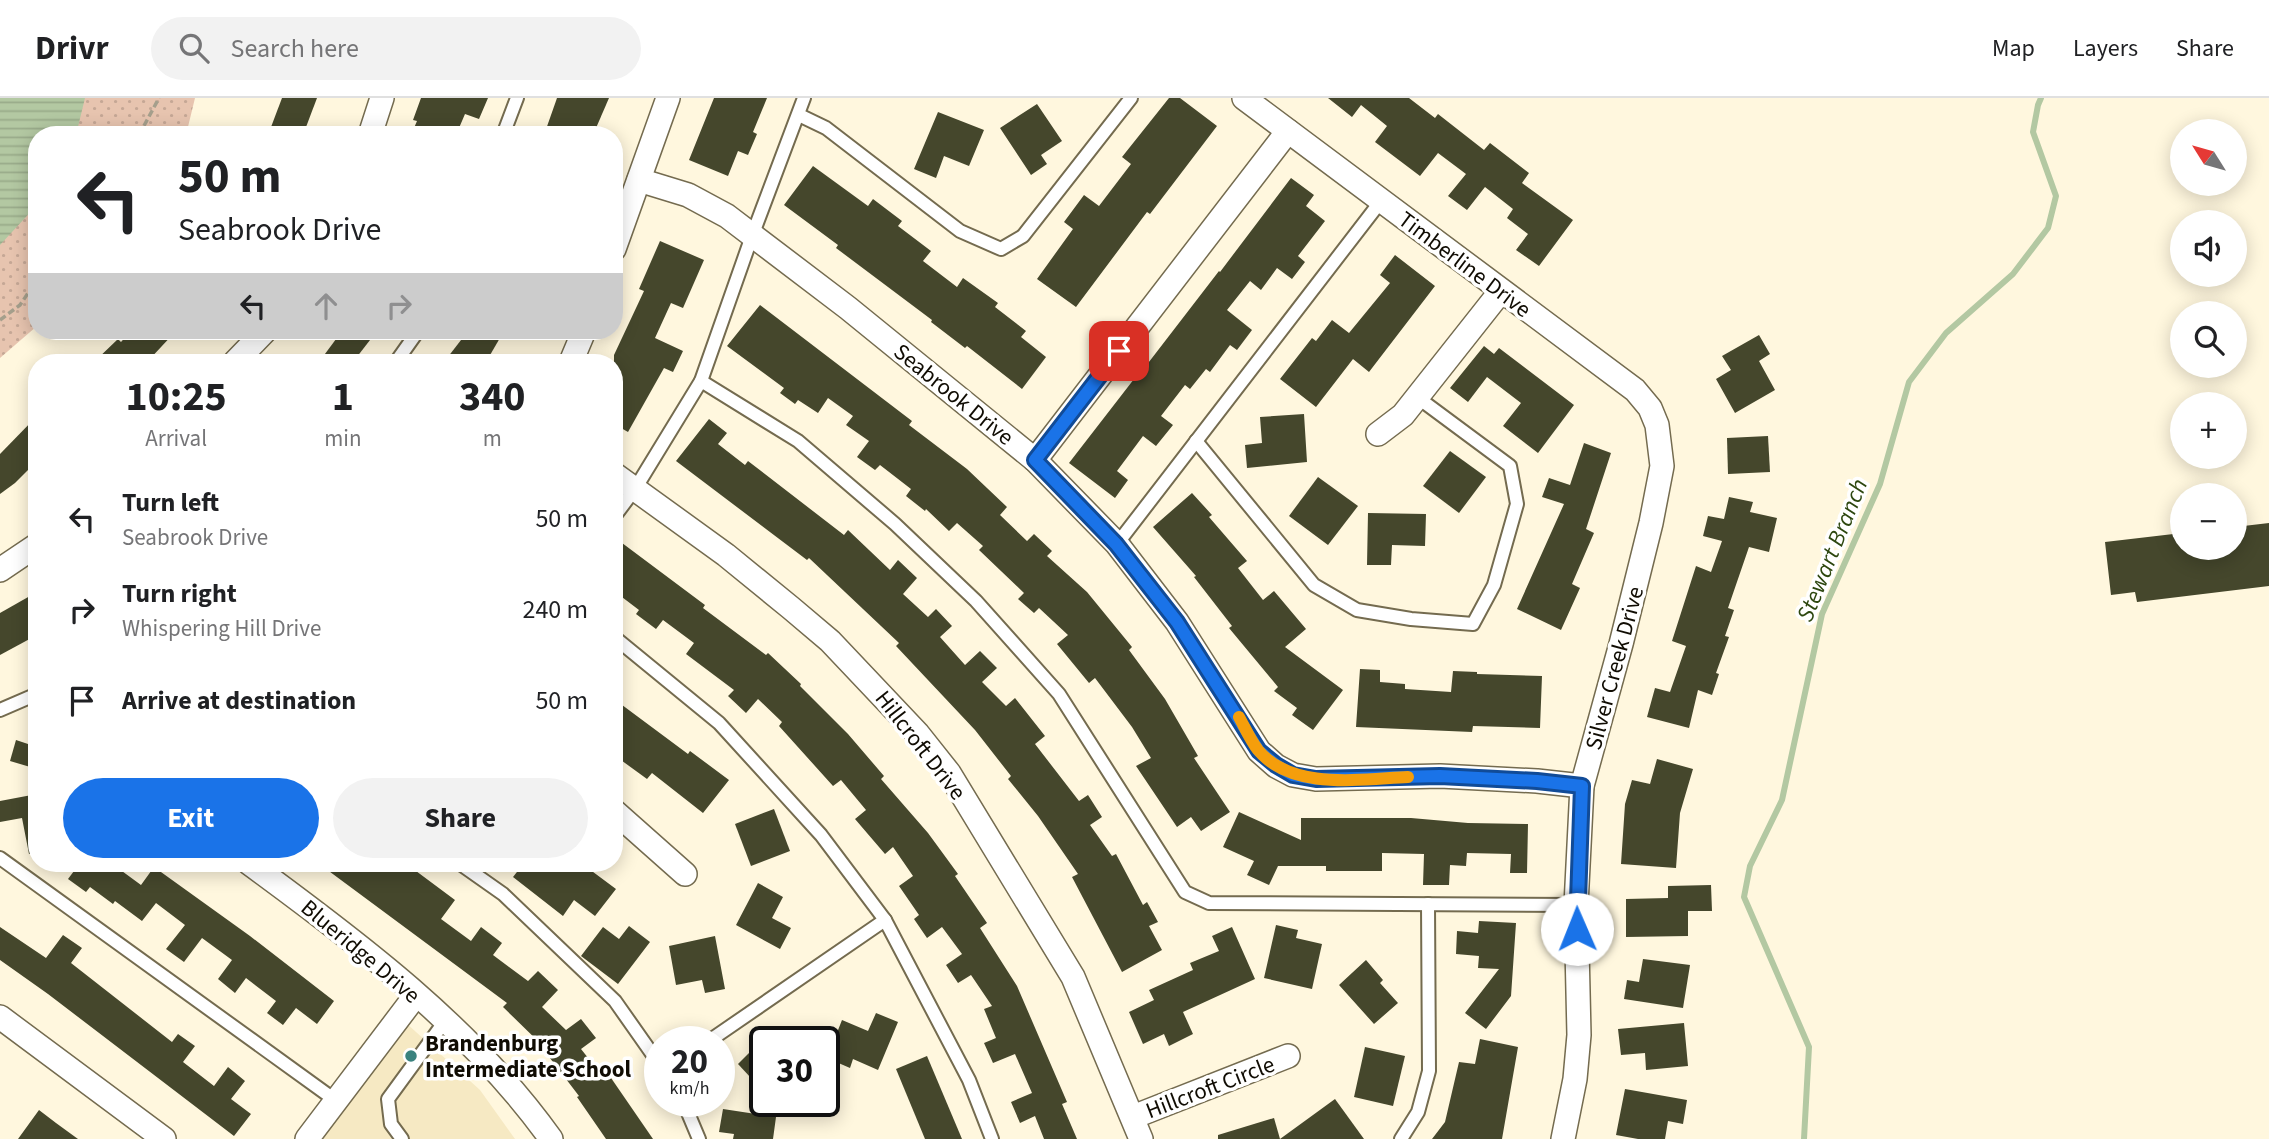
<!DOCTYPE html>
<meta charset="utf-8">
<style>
:root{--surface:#fff;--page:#f2f2f2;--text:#202124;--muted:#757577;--line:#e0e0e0;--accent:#1a73e8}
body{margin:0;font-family:"Source Sans 3",sans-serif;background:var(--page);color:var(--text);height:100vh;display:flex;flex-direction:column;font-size:26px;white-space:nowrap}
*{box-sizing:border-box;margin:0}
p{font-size:23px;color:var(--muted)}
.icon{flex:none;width:38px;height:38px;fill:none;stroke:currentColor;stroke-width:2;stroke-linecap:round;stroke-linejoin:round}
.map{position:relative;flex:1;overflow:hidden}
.sheet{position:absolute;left:28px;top:256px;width:595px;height:518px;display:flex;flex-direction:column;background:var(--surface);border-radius:28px;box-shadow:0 4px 18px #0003}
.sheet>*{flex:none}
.banner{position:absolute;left:28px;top:28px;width:595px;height:214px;border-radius:28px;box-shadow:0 4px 18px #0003;background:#fff;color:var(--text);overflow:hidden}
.needle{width:46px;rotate:307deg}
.buttons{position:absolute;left:2170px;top:21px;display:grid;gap:14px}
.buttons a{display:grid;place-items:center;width:77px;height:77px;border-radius:50%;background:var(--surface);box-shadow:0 4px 18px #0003;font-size:35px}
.speed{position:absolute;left:644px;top:928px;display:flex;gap:14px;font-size:35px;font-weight:700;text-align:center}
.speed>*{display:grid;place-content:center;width:91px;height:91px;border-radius:50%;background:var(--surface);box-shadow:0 4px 18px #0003;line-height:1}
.speed small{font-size:18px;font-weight:400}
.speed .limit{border:4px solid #111;border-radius:10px;background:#fff;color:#111}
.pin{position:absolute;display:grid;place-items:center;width:60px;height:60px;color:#fff;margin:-30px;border-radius:14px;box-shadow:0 4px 10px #0006}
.me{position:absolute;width:77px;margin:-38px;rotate:359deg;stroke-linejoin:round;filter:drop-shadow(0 0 5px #0008)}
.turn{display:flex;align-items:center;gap:24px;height:147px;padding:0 35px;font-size:32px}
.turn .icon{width:91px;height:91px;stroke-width:2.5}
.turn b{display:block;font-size:49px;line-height:60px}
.lanes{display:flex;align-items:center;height:66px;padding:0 35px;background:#0003;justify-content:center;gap:35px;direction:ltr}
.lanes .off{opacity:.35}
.eta{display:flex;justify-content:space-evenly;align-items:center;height:119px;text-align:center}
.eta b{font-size:42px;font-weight:700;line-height:49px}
.button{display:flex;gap:14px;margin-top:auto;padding:14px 35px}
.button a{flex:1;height:80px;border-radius:42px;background:var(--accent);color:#fff;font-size:28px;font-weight:700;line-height:80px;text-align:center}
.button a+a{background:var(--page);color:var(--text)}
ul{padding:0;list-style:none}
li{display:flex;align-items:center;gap:21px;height:91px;padding:0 35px}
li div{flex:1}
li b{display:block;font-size:26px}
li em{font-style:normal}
header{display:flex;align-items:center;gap:42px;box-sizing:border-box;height:98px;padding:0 35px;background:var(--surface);border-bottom:2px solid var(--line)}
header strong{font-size:33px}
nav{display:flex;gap:38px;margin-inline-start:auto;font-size:24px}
.search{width:490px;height:63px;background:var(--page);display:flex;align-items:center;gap:18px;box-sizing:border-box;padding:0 24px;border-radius:38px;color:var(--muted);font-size:26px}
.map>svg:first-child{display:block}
.built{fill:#f6e9c3}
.park{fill:url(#park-dots)}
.water{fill:url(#water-rules)}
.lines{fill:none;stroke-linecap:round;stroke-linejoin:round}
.stream{stroke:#b3c8a2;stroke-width:6}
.building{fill:#45472c}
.service-casing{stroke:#746b4f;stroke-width:16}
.minor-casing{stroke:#746b4f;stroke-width:26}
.path{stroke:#a59f8c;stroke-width:3.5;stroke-dasharray:7 3.5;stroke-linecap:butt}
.service{stroke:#fff;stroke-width:12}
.minor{stroke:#fff;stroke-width:23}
.route-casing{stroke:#114b97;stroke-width:18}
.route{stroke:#1a73e8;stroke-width:12}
.slow{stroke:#f59e0b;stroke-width:12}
.poi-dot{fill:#3a827e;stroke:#fff;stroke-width:2.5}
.labels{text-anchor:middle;stroke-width:7;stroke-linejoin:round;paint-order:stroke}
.street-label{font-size:23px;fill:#100c03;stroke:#fff}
.poi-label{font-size:23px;font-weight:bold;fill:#100c03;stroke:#fff;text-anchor:start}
.water-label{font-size:24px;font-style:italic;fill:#2d470f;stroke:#fff}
</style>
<header>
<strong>Drivr</strong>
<div class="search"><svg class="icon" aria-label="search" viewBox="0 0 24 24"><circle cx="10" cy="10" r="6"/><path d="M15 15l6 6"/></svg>Search here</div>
<nav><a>Map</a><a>Layers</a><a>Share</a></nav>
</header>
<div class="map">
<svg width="2269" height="1041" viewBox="0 0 2269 1041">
<defs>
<pattern id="park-dots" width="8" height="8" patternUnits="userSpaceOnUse" patternTransform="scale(1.75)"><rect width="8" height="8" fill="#e7c4af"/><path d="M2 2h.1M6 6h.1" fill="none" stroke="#c5a795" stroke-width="1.8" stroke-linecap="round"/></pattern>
<pattern id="water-rules" width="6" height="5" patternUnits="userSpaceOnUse" patternTransform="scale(1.75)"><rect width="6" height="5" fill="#b3c8a2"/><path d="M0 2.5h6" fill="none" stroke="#99ab8a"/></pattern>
</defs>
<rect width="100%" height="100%" fill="#fff7de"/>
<path class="built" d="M405,924L480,992L515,1041H318Z"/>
<path class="park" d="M0,0H195L186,37H37V228L0,260Z"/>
<path class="water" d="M0,0H85L76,37H37V107L0,147Z"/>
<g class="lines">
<path class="stream" d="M1804,1041L1809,949L1744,799L1750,768L1782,702L1822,516L1880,386L1909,284L1946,235L2013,176L2048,130L2056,98L2033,34L2038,7L2041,0"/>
</g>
<g class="building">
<path d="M282,0H317L303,37H268Z"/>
<path d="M421,0H488L479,21L465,16L456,37H411L417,23L413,22Z"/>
<path d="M557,0H609L593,37H544Z"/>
<path d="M714,0H767L753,34L757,36L748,57L738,53L728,78L689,62Z"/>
<path d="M1169,0H1180L1217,28L1150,116L1147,114L1076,209L1037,181L1073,131L1064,124L1084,97L1099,108L1131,66L1122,59Z"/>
<path d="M1328,0H1409L1435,20L1438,16L1484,52L1490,45L1529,75L1522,85L1573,122L1539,168L1516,152L1528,136L1507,120L1513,111L1485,89L1467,112L1448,98L1466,76L1438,55L1420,78L1375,44L1387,28L1361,7L1352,19Z"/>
<path d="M1037,6L1062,43L1041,57L1047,66L1031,77L1000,30Z"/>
<path d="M938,14L984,32L969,68L944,58L936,80L914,71Z"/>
<path d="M813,68L868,108L873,101L902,123L898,128L931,153L923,163L957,189L963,180L998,205L995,209L1026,233L1021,239L1046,259L1022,291L967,248L965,250L931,224L932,222L836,150L838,147L784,107Z"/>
<path d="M1291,80L1314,97L1306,108L1325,123L1298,158L1305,164L1292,181L1277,170L1261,192L1250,183L1227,212L1252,232L1237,252L1230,247L1210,274L1206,271L1190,291L1185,287L1161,318L1173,327L1156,348L1143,338L1117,373L1128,382L1115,400L1069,365L1141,272L1142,273L1219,173L1220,174Z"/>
<path d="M660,143L704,162L683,210L671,205L655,240L683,253L673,274L664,270L628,334L614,326V257L644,193L639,191Z"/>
<path d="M1395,157L1435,188L1369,274L1353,261L1316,309L1280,281L1312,240L1316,243L1332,222L1349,235L1390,185L1380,177Z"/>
<path d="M760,207L912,323L909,327L967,371L1007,409L1000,417L1027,443L1034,436L1052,453L1047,458L1087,494L1132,549L1129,552L1165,601L1198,658L1194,660L1230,714L1201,733L1191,719L1177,729L1136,668L1151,660L1132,629L1095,580L1089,585L1057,546L1068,537L1039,510L1034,515L1018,501L1024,495L979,452L983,448L957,425L949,433L926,411L925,413L906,398L911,391L880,367L875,372L857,359L869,343L846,327L853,318L828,300L818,315L798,302L795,306L780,295L784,290L727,248Z"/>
<path d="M131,233H176L147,264H94L118,241L121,244Z"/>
<path d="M342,233H377L353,264H319Z"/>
<path d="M468,233H504L486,264H444Z"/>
<path d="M1759,237L1770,256L1759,263L1775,292L1735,315L1716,281L1731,272L1722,258Z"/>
<path d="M1484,248L1494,256L1499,250L1574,307L1538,355L1503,328L1521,305L1487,279L1468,304L1450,290Z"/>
<path d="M1304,316L1307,364L1247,370L1245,347L1262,345L1260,319Z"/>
<path d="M37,318V363L15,385L0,396V356Z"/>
<path d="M709,321L727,335L718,346L745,367L748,363L844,437L848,432L890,472L898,462L917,480L903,496L928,519L936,511L952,528L940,539L965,567L980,553L997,570L982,584L1006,608L1015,600L1045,638L1035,646L1079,703L1088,697L1102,719L1090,727L1112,758L1116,756L1143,807L1147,804L1158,824L1149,828L1162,852L1122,874L1072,779L1078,776L1038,718L1008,681L1011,678L975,632L896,548L899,545L809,460L807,462L676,363Z"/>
<path d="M1768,338L1770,374L1728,376L1727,340Z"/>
<path d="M1584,345L1611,355L1586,431L1594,435L1572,486L1580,490L1561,532L1517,511L1564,406L1542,399L1549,380L1570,387Z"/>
<path d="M1450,353L1486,379L1459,415L1423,388Z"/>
<path d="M1318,379L1358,408L1328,447L1289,418Z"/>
<path d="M1192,395L1212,417L1209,419L1247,463L1238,470L1263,502L1274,493L1306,531L1285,549L1343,592L1313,632L1292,617L1297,610L1274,593L1278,589L1229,530L1232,528L1194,479L1196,478L1153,429Z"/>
<path d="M1729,399L1753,404L1750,414L1777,420L1769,454L1749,449L1728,510L1734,512L1725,538L1729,539L1716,575L1719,576L1712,597L1698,592L1689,630L1647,619L1655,590L1670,594L1686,548L1672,543L1696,468L1711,474L1722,443L1703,438L1708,418L1724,421Z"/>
<path d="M1368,415L1426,416L1425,448L1392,447L1391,467H1367Z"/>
<path d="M2269,425V488L2137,504L2135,494L2111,497L2105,444L2182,435V450H2235V429Z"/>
<path d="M614,439L705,507L703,510L766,557L768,555L801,586L800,588L848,636L884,678L881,681L928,735L958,776L955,778L987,825L980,830L1017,888L1067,1004L1062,1006L1077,1041H1044L1035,1018L1020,1025L1011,1004L1032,995L1015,956L993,965L984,945L996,940L984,911L992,908L971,877L958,885L946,867L962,856L942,829L927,840L914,821L919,817L899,788L913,778L893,749L885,756L855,721L866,712L841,682L833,688L779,628L782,624L758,601L746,615L728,598L734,592L686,556L694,545L663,522L656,531L636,516L639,512L614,493Z"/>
<path d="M37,494V537L0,557V515Z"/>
<path d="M1360,571L1380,572V584L1405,586V591L1451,594L1453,573L1477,574V576L1542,578L1540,630L1473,628L1472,634L1356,629Z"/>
<path d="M614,601L688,656L690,653L729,682L703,715L652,675L647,681L614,657Z"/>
<path d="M16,642L37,649V671L10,663Z"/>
<path d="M1657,661L1693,671L1680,715L1676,770L1621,766L1625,706L1632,682L1650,686Z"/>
<path d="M37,696V755L29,756L22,720L0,724V703Z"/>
<path d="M774,711L790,753L751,768L735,726Z"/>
<path d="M1239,714L1301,742V720H1411L1468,725L1528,726L1527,775H1510L1511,756L1467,755L1466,768L1450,767L1449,787H1423L1424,756L1382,755V773H1326V768H1278L1269,787L1247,777L1254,763L1223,749Z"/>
<path d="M80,765H111L141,787L154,769L250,838L334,903L317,926L296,910L283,927L267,915L276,903L246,880L235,895L218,881L232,862L202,840L184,864L166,851L185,827L156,805L142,823L115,803L113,806L90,789L86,794L68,781Z"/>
<path d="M318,765H423L416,773L455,802L441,821L471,843L481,829L502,845L493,857L528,883L538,873L558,892L542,909L566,932L581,921L596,940L581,951L604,980L609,977L653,1041H606L577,999L579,998L543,951L545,950L503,909L507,905Z"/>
<path d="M524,765H581L616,791L595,818L574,802L563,818L513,779Z"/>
<path d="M758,785L783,799L772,820L791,830L780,851L736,827Z"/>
<path d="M1711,787L1712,813H1688V838L1626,839V801L1668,800V788Z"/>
<path d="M1479,823L1516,825L1511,898L1486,931L1465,915L1499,871L1478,870L1479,858L1456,856L1457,833L1478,835Z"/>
<path d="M1276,827L1298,832L1296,840L1322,846L1312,891L1264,880Z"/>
<path d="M629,828L650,844L618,886L581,858L603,829L619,841Z"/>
<path d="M0,829L46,860L63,837L82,850L71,865L172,944L178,936L195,948L183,964L214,988L228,969L245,983L231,1001L251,1016L234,1038L48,896L0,862Z"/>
<path d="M1232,829L1255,881L1183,914L1193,936L1169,948L1164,936L1143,946L1129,914L1154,902L1149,892L1193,872L1190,865L1219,853L1212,838Z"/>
<path d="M715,838L725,891L705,895L702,882L676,887L669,848Z"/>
<path d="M1643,861L1690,867L1683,910L1624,901L1627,882L1639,884Z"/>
<path d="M1366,862L1383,882L1380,885L1398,905L1374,926L1339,887Z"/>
<path d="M876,915L898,924L878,972L853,961L850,970L827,960L842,922L868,933Z"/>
<path d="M1684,925L1688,968L1646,972L1645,955L1621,957L1618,931Z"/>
<path d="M1480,941L1518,949L1502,1041H1432L1445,1024L1459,964L1475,966Z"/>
<path d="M1365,949L1405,958L1393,1008L1354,999Z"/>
<path d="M752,952L765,967L751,980L738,966Z"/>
<path d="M927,958L962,1041H925L896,971Z"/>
<path d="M1625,991L1687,1002L1683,1026L1668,1023L1665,1041H1638L1616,1037Z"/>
<path d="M1335,1001L1364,1041H1280Z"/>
<path d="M723,1011L776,1019L773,1041H733L734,1036L719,1034Z"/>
<path d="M39,1012L56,1025L78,1041H18Z"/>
<path d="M1274,1020L1280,1041H1218V1037Z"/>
</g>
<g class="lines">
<g class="service-casing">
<g id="service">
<path d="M799,17L826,30L960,133L1001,151L1023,138L1131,0"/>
<path d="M503,37L517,0"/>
<path d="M396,264L418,233"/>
<path d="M701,283L798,343L895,426L976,503L1059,596L1185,794L1209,805L1576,807"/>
<path d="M1196,343L1314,487L1357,512L1411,521L1473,526L1494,487L1517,406L1510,368L1417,299"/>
<path d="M614,419L635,391L701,283L752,138L804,0"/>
<path d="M1117,446L1381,103"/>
<path d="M614,539L719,625L821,737L885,822L969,982L992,1041"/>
<path d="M0,612L37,596"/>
<path d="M0,760L335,1002"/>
<path d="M459,765L503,796L615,903L660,967"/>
<path d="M709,943L885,822"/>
<path d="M683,1003L699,1041"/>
<path d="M402,1041L391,1026L388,1001L445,923"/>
<path d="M1401,1041L1418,1014L1429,973L1428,806"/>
</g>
</g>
<g class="minor-casing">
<g id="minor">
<path d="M1244,0L1635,292L1650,310L1657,327L1662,368L1651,425L1621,546L1582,688L1576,807L1579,937L1575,981L1563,1041"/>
<path d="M370,37L382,0"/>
<path d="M639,82L688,97L727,118L848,210L1035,362L1117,446L1177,524L1259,653L1276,668L1293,677L1316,681L1440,678L1537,683L1582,688"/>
<path d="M614,151L668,0"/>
<path d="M235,264L265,233"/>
<path d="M571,264L584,233"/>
<path d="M1378,336L1403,317L1501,193"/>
<path d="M1035,362L1288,33"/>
<path d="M614,376L726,457L791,510L830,543L918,636L949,675L1073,879L1141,1041"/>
<path d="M0,472L37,447"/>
<path d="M614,713L685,776"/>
<path d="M249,765C357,844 473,931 551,1041"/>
<path d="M0,919L164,1041"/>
<path d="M1133,1019L1288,958"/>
<path d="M307,1041L416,897"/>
</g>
</g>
<g class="path">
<path d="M139,37L159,0"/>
<path d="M0,222L20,207L37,182"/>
</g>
<use href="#service" class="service"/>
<use href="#minor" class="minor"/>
</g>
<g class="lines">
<g class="route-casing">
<path id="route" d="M1119,253L1035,362L1116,446L1177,524L1259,653L1276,667L1293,677L1316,681L1440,678L1537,683L1582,688L1577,831"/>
</g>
<use href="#route" class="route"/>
<path class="slow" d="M1239,619C1245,630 1251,643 1258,652C1292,693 1361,681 1408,679"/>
</g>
<circle class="poi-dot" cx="411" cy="958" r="7"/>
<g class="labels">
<g class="street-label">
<text transform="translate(1465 166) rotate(37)" y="8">Timberline Drive</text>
<text transform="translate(954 296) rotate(39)" y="8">Seabrook Drive</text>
<text transform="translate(1614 570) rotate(-75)" y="8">Silver Creek Drive</text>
<text transform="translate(921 647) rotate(52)" y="8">Hillcroft Drive</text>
<text transform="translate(361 853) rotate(40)" y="8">Blueridge Drive</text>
<text transform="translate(1210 989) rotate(-21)" y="8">Hillcroft Circle</text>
</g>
<g class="poi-label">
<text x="425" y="953">Brandenburg<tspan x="425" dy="26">Intermediate School</tspan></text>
</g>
<g class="water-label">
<text transform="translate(1832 452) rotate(-68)" y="8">Stewart Branch</text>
</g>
</g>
</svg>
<div class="buttons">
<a><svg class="needle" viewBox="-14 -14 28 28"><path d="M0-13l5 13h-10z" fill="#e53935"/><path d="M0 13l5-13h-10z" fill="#757577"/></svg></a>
<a><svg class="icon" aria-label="sound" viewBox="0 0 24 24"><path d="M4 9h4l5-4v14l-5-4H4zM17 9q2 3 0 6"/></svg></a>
<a><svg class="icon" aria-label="search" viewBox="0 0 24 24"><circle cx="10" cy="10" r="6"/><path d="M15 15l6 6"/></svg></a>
<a>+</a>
<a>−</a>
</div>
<div class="speed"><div>20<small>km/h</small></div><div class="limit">30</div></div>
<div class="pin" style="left:1119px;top:253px;background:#d93025"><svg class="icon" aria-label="arrive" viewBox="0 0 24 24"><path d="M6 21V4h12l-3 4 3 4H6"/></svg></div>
<svg class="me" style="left:1577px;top:831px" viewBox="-20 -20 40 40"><circle r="19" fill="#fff"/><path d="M0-13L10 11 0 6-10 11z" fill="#1a73e8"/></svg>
<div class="banner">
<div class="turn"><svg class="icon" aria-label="left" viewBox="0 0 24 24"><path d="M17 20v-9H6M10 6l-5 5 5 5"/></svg><div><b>50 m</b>Seabrook Drive</div></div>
<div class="lanes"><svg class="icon" aria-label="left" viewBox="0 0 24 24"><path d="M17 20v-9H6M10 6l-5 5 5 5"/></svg><svg class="icon off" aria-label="ahead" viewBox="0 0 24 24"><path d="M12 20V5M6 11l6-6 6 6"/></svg><svg class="icon off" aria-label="right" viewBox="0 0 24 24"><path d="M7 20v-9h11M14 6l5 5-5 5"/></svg></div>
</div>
<section class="sheet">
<div class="eta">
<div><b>10:25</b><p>Arrival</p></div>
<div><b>1</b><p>min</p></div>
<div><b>340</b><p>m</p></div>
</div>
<ul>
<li><svg class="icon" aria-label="left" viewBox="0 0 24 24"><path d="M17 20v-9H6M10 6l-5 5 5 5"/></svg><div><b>Turn left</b><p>Seabrook Drive</p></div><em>50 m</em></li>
<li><svg class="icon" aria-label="right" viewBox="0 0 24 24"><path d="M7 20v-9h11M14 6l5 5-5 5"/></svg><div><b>Turn right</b><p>Whispering Hill Drive</p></div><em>240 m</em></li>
<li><svg class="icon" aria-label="arrive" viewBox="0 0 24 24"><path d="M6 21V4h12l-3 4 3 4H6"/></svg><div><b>Arrive at destination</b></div><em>50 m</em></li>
</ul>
<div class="button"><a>Exit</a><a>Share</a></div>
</section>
</div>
